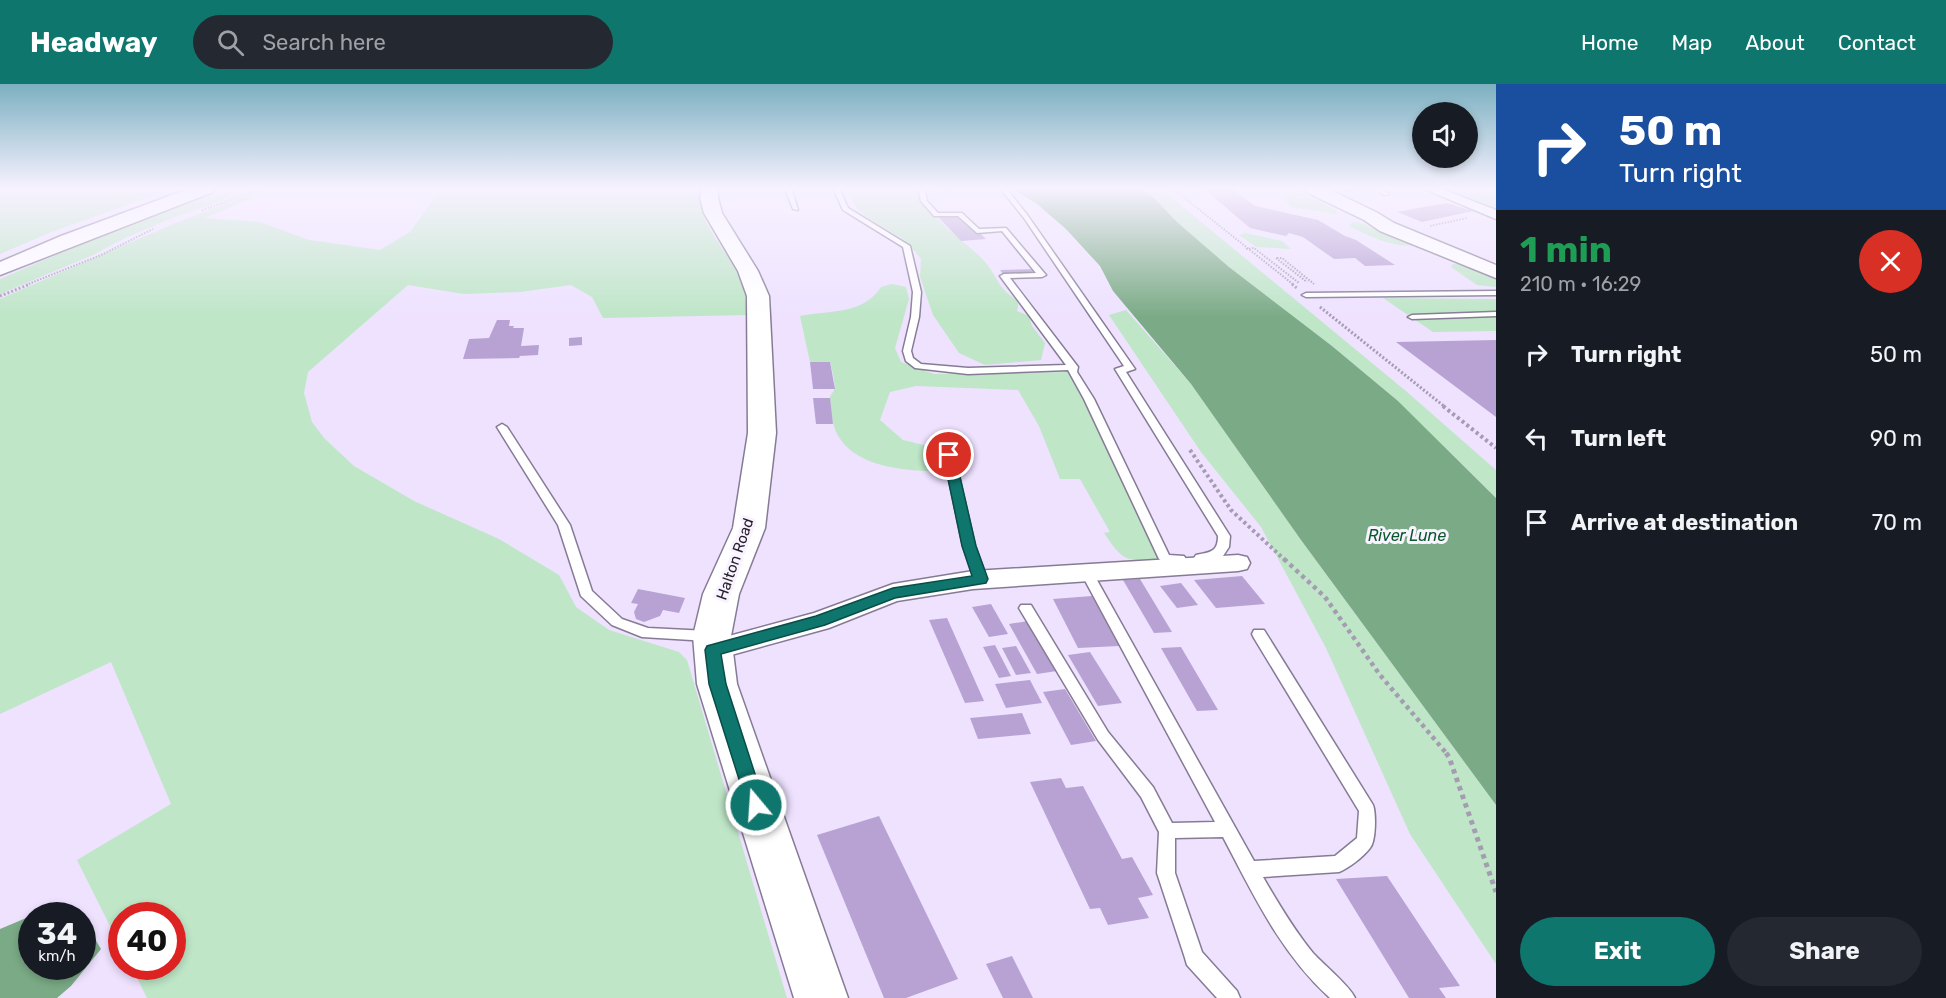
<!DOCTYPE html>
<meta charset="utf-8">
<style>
:root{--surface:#171b24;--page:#242831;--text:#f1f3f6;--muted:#9ea1a6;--accent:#0f766e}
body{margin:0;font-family:Rubik,sans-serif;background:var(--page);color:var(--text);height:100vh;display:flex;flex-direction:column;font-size:22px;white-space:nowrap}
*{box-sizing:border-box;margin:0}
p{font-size:20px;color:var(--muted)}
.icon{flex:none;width:33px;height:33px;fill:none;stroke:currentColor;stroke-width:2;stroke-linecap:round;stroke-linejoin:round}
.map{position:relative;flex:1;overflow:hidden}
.details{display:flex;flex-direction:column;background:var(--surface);width:450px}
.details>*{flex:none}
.top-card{background:#1a4fa0;color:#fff;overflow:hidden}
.fabs{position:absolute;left:1412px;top:18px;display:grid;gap:12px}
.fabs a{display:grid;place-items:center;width:66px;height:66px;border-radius:50%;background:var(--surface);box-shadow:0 3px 9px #0003;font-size:30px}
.speed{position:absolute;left:18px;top:818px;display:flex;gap:12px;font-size:30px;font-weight:700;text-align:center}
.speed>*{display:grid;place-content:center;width:78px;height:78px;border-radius:50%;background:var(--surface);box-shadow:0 3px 9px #0003;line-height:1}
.speed small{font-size:15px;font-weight:400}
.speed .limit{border:9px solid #d22;background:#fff;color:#111}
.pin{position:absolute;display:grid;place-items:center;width:51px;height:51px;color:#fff;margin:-26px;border:3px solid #fff;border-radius:50%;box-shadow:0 2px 6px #0007}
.me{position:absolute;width:66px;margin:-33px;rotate:342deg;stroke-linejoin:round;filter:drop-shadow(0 0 4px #0008)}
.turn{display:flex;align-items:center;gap:21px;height:126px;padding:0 24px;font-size:27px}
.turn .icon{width:78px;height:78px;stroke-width:2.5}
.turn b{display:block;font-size:42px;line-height:51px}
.round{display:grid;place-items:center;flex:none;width:63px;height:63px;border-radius:32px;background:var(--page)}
.head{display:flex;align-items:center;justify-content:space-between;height:102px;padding:0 24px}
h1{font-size:36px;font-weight:700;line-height:45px;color:#1e9e55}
.action{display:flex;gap:12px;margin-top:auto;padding:12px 24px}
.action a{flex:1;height:69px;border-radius:36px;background:var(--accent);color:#fff;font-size:24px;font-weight:700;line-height:69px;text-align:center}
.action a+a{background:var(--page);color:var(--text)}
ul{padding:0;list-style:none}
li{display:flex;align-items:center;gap:18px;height:84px;padding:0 24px}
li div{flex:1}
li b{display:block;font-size:22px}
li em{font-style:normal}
header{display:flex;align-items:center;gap:36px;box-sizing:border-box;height:84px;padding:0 30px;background:var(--accent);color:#fff}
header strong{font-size:28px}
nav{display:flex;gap:33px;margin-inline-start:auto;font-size:21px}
.search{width:420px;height:54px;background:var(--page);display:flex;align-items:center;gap:15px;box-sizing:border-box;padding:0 21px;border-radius:33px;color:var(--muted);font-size:22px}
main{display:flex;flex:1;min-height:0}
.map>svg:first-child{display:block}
.green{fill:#bee6c7}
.water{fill:#7bab86}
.building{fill:#b8a2d4}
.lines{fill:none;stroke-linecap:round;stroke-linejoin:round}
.lane-casing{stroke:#867b95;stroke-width:3}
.street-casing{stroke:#867b95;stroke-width:3}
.secondary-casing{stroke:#867b95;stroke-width:3}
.primary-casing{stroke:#867b95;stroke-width:3}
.highway-casing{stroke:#867b95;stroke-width:3}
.path-far4{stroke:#a59bb2;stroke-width:2;stroke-dasharray:1.5 1.5;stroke-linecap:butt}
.path-far3{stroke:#a59bb2;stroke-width:3;stroke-dasharray:2 2;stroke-linecap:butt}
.path-far2{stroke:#a59bb2;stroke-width:4;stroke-dasharray:3 3;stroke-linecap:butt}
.path-far1{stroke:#a59bb2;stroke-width:4.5;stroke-dasharray:4 4;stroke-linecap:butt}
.path{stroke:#a59bb2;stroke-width:5;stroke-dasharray:4.5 4.5;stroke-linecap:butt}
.lane{fill:#fff;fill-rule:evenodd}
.street{fill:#fff;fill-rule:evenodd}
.secondary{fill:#fff;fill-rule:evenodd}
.primary{fill:#fff;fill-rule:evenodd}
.highway{fill:#fff;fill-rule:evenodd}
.route{fill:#0f766e;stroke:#0a4d48;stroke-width:1.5}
.labels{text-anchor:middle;stroke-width:6;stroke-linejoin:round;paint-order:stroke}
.street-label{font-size:15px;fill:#231e28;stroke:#f8f3ff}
.water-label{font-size:16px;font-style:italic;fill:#08582a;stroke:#f8f3ff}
</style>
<header>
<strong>Headway</strong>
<div class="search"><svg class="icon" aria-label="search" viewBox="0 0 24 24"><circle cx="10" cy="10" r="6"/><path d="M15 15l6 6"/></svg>Search here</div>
<nav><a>Home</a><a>Map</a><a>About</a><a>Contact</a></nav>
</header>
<main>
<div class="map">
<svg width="1496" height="914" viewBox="0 0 1496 914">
<rect width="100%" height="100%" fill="#eee2ff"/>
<g class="green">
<path d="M0,104H175L51,148L0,170Z"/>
<path d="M224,104H259L175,133L125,154L93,171L0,210V195L121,143Z"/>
<path d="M268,104H277L204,134L260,138L309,156L380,166L410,148L437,110L452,104H702C694,136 723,160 736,187C743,202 747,215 749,231L603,234L592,213L571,201L520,208L464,210L408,201L308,288L304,309L312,338L324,354L354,382L414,417L499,455L559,491L576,523L609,546L679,568L687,576L787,914H147L131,882H172V831H122L121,864L77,776L171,720L111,578L0,630V215C89,177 176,136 268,104Z"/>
<path d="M845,104H928L922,106C926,136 968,157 986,179C999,196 999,206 1019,217L1017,227L1029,232L1032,242L1045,259L1041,276L985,281L959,269L933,231L920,193L921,175C915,168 909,160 901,154C876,137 859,135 845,104Z"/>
<path d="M1138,104H1160L1407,308L1496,386V414L1398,317L1332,262L1229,183L1177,138L1153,113Z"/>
<path d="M1496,104V128L1440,105Z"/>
<path d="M1289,106C1306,108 1322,119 1337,127L1336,130L1291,123L1283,113Z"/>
<path d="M1352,138L1360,139L1413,161C1393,164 1367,151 1349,142Z"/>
<path d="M1245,149L1282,157L1291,165L1256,163L1239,151Z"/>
<path d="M1453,180H1462L1496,194V203L1477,201L1451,183Z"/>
<path d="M892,200L906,203L909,215L895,264L901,278L934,290L1072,288L1165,475C1128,476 1126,482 1104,449L1110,448L1080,395H1060L1039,342L1018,306L916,302L890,308L880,336L903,356L936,364L937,378L929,387C891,386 838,378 832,333C831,328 829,319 830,314C830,311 833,309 834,306C836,299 832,286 830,278H810L800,232C830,226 863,231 881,203Z"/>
<path d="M1383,214L1496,215V247L1433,248Z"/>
<path d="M1126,226L1191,300L1301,456L1496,721V880L1410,750L1326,564L1261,443L1201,368L1109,231Z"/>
</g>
<g class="water">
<path d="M1011,104H1138L1153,113L1177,138L1229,183L1332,262L1398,317L1496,414V721L1301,456L1191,300L1113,207L1100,182L1066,145L1037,120Z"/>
<path d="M31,832L32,882H82L83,835L101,865L71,902L57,914H0V845Z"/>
</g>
<g class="building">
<path d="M1203,104H1231L1255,122L1318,136L1345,152L1356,156L1395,181L1365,182L1355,174L1334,175L1303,153L1289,149L1286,152L1250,144Z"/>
<path d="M1338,104H1368L1373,107L1344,108Z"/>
<path d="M1447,119L1473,127L1422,138L1397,128Z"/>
<path d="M960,130L986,155L961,157L936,131Z"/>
<path d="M1038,185L1042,191L1004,192L1000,186Z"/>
<path d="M497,236H510L509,242H514L513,244H524L521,262L539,261L538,271L520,272L519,274L463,275L469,255L489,254Z"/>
<path d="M582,253V261L569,262V254Z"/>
<path d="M1496,256V333L1396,258Z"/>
<path d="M810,278H830L835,305H813Z"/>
<path d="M813,314H830L833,340H816Z"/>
<path d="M1242,492L1265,520L1216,524L1194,496Z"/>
<path d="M1140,495L1172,548L1154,549L1123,496Z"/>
<path d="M1181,499L1198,521L1177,524L1160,502Z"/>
<path d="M638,505L685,514L679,529L663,526L660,532L644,538L636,535L634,528L638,520L631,519Z"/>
<path d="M1092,512L1119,562L1078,564L1053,515Z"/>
<path d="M991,520L1008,550L989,553L972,523Z"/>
<path d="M947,534L984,617L965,619L929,536Z"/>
<path d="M1028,537L1057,587L1037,590L1009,540Z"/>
<path d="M995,561L1011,592L999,594L983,563Z"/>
<path d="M1016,562L1031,589L1016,591L1002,564Z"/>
<path d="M1181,563L1218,626L1197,627L1161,564Z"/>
<path d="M1090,568L1122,619L1098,622L1068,571Z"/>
<path d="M1030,596L1042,619L1006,624L995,600Z"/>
<path d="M1065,605L1096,657L1071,661L1043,608Z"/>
<path d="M1022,629L1031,650L978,655L970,634Z"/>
<path d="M1061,694L1066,704L1083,702L1122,775L1132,773L1153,811L1138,814L1149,834L1108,841L1100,824L1090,825L1030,698Z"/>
<path d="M879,732L958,895L906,914H884L817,751Z"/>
<path d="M1387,792L1460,902L1439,904L1446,914H1409L1336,795Z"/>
<path d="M1012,872L1033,914H1003L986,880Z"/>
</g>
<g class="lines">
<g class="lane-casing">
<g id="lane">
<path d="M785,104H791L798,126L793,125Z"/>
<path d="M833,104H839L848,124L910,162L921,208L919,233L911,267L913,274L921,280L968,284L1066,281L1000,192L1004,190L1036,189L1002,147L977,149L958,132H934L921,117L919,106L931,104L925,107L927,117L938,129H962L979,145L1006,144L1046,191L1042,193L1010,194L1078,283L1077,288L1094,315L1169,471L1184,472L1186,475L1184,478L1165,479L1159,475L1084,315L1068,286L968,290L915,284L906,277L903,267L911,233L913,208L903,163L843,126Z"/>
<path d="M943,104H952L949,106Z"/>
<path d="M1000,104H1006L1028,132L1135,285L1126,288L1230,452L1229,463L1223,472L1200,478L1194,474L1196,471C1209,468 1218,469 1218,452L1115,285L1124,282L1024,134Z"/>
<path d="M1372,104H1380L1389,110L1384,111Z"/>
<path d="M1496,207V211L1306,213L1302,211L1306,209Z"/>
<path d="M1496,228V232L1412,235L1408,233L1412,231Z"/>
<path d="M502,340L507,343L570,441L592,507L622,535L648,544L708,547L713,548L715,552L713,556L708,557L642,553L612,541L581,512L558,441L497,343Z"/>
<path d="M949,368L954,371L975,462L987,495L981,499L975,495L963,462L944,371Z"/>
<path d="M1087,485L1093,489L1254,777L1335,772L1357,754L1359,727L1254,554L1252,550L1254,546H1264L1373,721C1376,729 1376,757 1370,764C1363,773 1349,784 1339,788L1263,793C1278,819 1294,846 1313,869C1324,881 1350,902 1355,914H1330C1281,870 1253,810 1223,753L1175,754V789L1202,868L1237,907L1240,914H1217L1187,881L1185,874L1157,789L1159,748L1141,713L1098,656L1019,524L1021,521H1031L1108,648L1153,703L1172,739L1215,738L1081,489Z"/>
</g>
</g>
<g class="street-casing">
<g id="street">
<path d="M1422,104H1439L1496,126V135Z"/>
<path d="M1238,471L1247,473L1250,479L1247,485L1238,487L973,505L897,517L829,544L713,576L703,573L699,566L703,559L814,529L893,500L973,487Z"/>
</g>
</g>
<g class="secondary-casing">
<path id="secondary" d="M702,104H718V114L722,129L758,187L769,212L776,349L765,444L739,510L731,552L737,600L848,914H794L697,600L693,552L703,510L733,444L748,349L747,212L738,187L704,129L700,114Z"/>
</g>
<g class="primary-casing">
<path id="primary" d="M1304,104H1326L1376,128L1394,139L1496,181V194L1380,147L1364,136L1306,108Z"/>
</g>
<g class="highway-casing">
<path id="highway" d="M191,104H215L213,108L0,191V178L61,152Z"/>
</g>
<g class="path-far4">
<path d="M1172,104L1294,201"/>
<path d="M202,126L264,104"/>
<path d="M1430,142L1467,134"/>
<path d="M1246,165L1254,164L1299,199"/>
<path d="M1276,174L1307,198"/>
<path d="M1277,174H1282L1314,200"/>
<path d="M26,201L101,171L153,145"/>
</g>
<g class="path-far3">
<path d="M1292,200L1298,205"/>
<path d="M0,212L30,200"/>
<path d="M1320,223L1445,323"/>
</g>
<g class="path-far2">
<path d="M1443,322L1496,364"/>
<path d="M1190,366L1231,426L1286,477"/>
</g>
<path class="path-far1" d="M1284,475L1325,513L1380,591L1447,670"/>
<path class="path" d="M1446,669L1449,673L1496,808"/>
<use href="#lane" class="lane"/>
<use href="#street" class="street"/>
<use href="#secondary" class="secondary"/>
<use href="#primary" class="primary"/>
<use href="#highway" class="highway"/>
</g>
<linearGradient id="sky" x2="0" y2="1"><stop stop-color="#7cb0c1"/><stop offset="0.45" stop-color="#f7f2ff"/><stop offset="1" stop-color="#f7f2ff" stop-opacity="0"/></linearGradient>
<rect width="1496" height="232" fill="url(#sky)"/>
<path class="route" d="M949,367L955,371L976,462L988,495L986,499L895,514L825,541L721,570L726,600L765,721L762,727L756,729L749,727L709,600L705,566L707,562L816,532L893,504L972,492L962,462L943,371Z"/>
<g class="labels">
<g class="street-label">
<text transform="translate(735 475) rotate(-71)" y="5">Halton Road</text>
</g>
<g class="water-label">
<text x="1407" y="457">River Lune</text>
</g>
</g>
</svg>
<div class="fabs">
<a><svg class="icon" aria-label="sound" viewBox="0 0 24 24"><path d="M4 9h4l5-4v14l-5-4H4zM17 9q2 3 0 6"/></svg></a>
</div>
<div class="speed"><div>34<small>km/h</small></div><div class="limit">40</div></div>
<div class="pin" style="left:949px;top:371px;background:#d93025"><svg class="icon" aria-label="arrive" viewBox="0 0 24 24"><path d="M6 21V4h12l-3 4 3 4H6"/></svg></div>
<svg class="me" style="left:756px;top:721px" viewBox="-20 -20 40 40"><circle r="17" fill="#0f766e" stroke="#fff" stroke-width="3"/><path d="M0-11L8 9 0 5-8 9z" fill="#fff"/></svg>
</div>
<section class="details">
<div class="top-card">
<div class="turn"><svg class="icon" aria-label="right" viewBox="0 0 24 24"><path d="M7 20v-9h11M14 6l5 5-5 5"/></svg><div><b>50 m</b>Turn right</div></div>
</div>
<div class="head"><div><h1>1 min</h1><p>210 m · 16:29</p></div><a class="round" style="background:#d93025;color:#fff"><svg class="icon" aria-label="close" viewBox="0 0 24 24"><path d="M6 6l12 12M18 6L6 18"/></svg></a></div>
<ul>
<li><svg class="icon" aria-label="right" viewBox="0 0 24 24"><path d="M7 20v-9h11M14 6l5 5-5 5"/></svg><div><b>Turn right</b></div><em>50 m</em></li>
<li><svg class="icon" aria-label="left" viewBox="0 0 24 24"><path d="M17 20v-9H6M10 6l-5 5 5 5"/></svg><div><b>Turn left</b></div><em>90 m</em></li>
<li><svg class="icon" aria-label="arrive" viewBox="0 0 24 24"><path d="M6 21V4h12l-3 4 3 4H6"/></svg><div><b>Arrive at destination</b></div><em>70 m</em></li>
</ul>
<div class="action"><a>Exit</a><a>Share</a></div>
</section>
</main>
